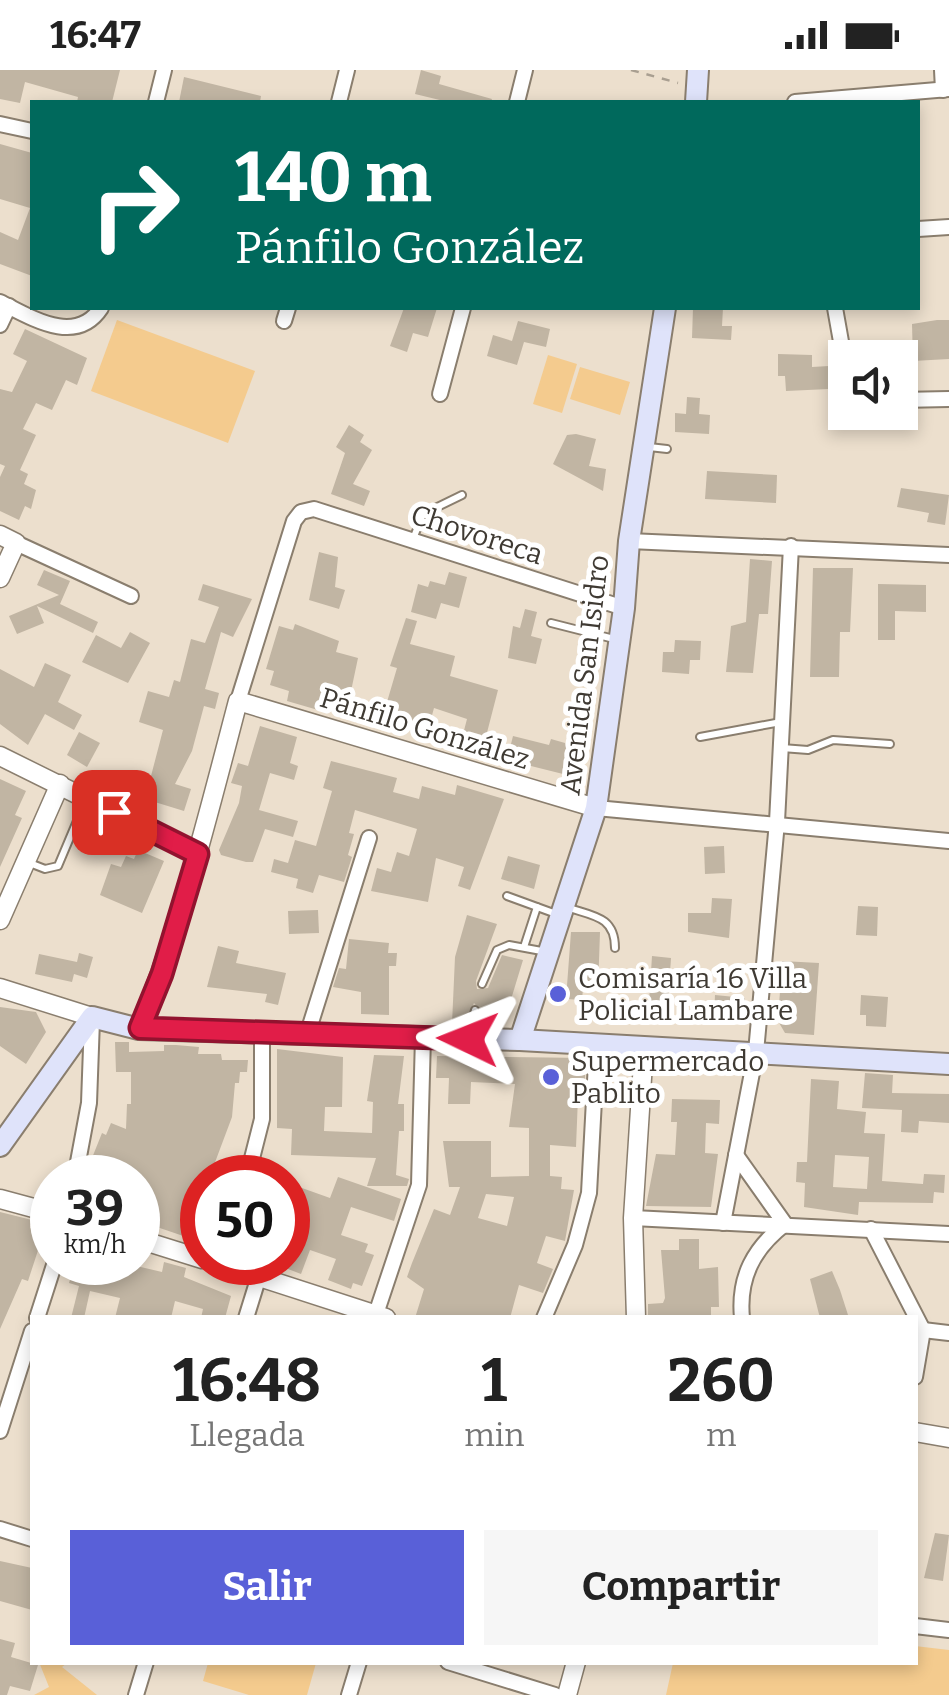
<!DOCTYPE html>
<html lang="es">
<meta charset="utf-8">
<style>
:root{--surface:#fff;--page:#f6f6f6;--text:#222;--muted:#767676;--accent:#5960d8}
body{margin:0;font-family:Bitter,serif;background:var(--page);color:var(--text);height:100vh;display:flex;flex-direction:column;font-size:38px;white-space:nowrap}
*{box-sizing:border-box;margin:0}
p{font-size:32px;color:var(--muted)}
.icon{flex:none;width:55px;height:55px;fill:none;stroke:currentColor;stroke-width:2;stroke-linecap:round;stroke-linejoin:round}
.map{position:relative;flex:1;overflow:hidden}
.drawer{position:absolute;left:30px;top:1245px;width:888px;height:350px;display:flex;flex-direction:column;background:var(--surface);border-radius:0px;box-shadow:0 5px 15px #0003}
.drawer>*{flex:none}
.banner{position:absolute;left:30px;top:30px;width:890px;height:210px;border-radius:0px;box-shadow:0 5px 15px #0003;background:#00695c;color:#fff;overflow:hidden}
.fabs{position:absolute;left:828px;top:270px;display:grid;gap:20px}
.fabs a{display:grid;place-items:center;width:90px;height:90px;border-radius:0px;background:var(--surface);box-shadow:0 5px 15px #0003;font-size:50px}
.speed{position:absolute;left:30px;top:1085px;display:flex;gap:20px;font-size:50px;font-weight:700;text-align:center}
.speed>*{display:grid;place-content:center;width:130px;height:130px;border-radius:50%;background:var(--surface);box-shadow:0 5px 15px #0003;line-height:1}
.speed small{font-size:25px;font-weight:400}
.speed .limit{border:15px solid #d22;background:#fff;color:#111}
.pin{position:absolute;display:grid;place-items:center;width:85px;height:85px;color:#fff;margin:-42px;border-radius:20px;box-shadow:0 5px 15px #0006}
.me{position:absolute;width:110px;margin:-55px;rotate:272deg;stroke-linejoin:round;filter:drop-shadow(0 0 8px #0008)}
.turn{display:flex;align-items:center;gap:35px;height:210px;padding:0 40px;font-size:45px}
.turn .icon{width:130px;height:130px;stroke-width:2.5}
.turn b{display:block;font-size:70px;line-height:85px}
.eta{display:flex;justify-content:space-evenly;align-items:center;height:170px;text-align:center}
.eta b{font-size:60px;font-weight:700;line-height:70px}
.primary-button{display:flex;gap:20px;margin-top:auto;padding:20px 40px}
.primary-button a{flex:1;height:115px;border-radius:0px;background:var(--accent);color:#fff;font-size:40px;font-weight:700;line-height:115px;text-align:center}
.primary-button a+a{background:var(--page);color:var(--text)}
.status{display:flex;justify-content:space-between;align-items:center;height:70px;padding:0 50px;background:var(--surface);direction:ltr}
.status svg{height:28px;fill:currentColor}
.map>svg:first-child{display:block}
.green{fill:#f4cb8e}
.building{fill:#c1b5a3;fill-rule:evenodd}
.lines{fill:none;stroke-linecap:round;stroke-linejoin:round}
.service-casing{stroke:#8a7e6e;stroke-width:10}
.minor-casing{stroke:#8a7e6e;stroke-width:18}
.tertiary-casing{stroke:#8a7e6e;stroke-width:21}
.secondary-casing{stroke:#8a7e6e;stroke-width:24}
.path{stroke:#a99f91;stroke-width:2.5;stroke-dasharray:8 8;stroke-linecap:butt}
.service{stroke:#fff;stroke-width:6}
.minor{stroke:#fff;stroke-width:14}
.tertiary{stroke:#fff;stroke-width:18}
.secondary{stroke:#dfe3fa;stroke-width:20}
.route-casing{stroke:#92132f;stroke-width:25}
.route{stroke:#e11d48;stroke-width:18}
.poi-dot{fill:#5960d8;stroke:#fff;stroke-width:4}
.labels{text-anchor:middle;stroke-width:10;stroke-linejoin:round;paint-order:stroke}
.street-label{font-size:28px;fill:#3f3a33;stroke:#fff}
.poi-label{font-size:28px;fill:#3f3a33;stroke:#fff;text-anchor:start}
</style>
<div class="status"><b>16:47</b><svg viewBox="0 0 49 12"><path d="M0 12V9h3v3zM5 12V6h3v6zM10 12V3h3v9zM15 12V0h3v12zM26 1h20v11H26zM47 4h2v5h-2z"/></svg></div>
<div class="map">
<svg width="949" height="1625" viewBox="0 0 949 1625">
<rect width="100%" height="100%" fill="#ecdfcd"/>
<g class="green">
<path d="M117,250L255,301L228,373L91,321Z"/>
<path d="M548,285L577,294L562,343L533,334Z"/>
<path d="M580,297L630,312L620,345L570,329Z"/>
<path d="M915,1576L949,1580V1625H666L673,1593L915,1592Z"/>
<path d="M39,1592L67,1593L62,1597L97,1625H34L49,1617Z"/>
<path d="M208,1593V1592L316,1593L307,1625H249L203,1611Z"/>
</g>
<g class="building">
<path d="M0,0H120L112,32H77L78,27L25,12L20,33L0,29Z"/>
<path d="M421,0L441,6L439,14L492,29L491,32H448L415,24Z"/>
<path d="M184,7L261,26L260,32H179Z"/>
<path d="M0,74L32,83V206L0,194V162L18,170L30,138L0,129Z"/>
<path d="M404,238H437L428,267L413,263L407,282L390,276Z"/>
<path d="M693,238H723L722,256H732L731,270L692,268Z"/>
<path d="M937,250H949V289L913,291L912,254Z"/>
<path d="M518,251L550,259L546,277L524,272L517,295L487,286L493,265L512,271Z"/>
<path d="M25,259L87,288L77,315L66,310L52,340L36,333L23,359L36,365L20,400L28,404L24,414L36,420L31,439L25,436L19,450L0,441V407L5,396L0,394V319L12,322L27,291L13,284Z"/>
<path d="M778,284L812,285V297L829,296V319L786,321L785,306H778Z"/>
<path d="M687,327L700,328L699,344L710,345L709,364L675,362V343L686,344Z"/>
<path d="M349,355L364,365L360,372L372,380L353,414L370,421L364,436L331,424L345,383L336,377Z"/>
<path d="M576,364L596,369L589,396L606,399L603,421L553,394L567,365Z"/>
<path d="M707,401L777,405L776,433L705,429Z"/>
<path d="M901,418L949,425L945,455L927,452L929,443L897,437Z"/>
<path d="M319,482L338,487L335,517L345,520L339,539L309,530Z"/>
<path d="M750,489L772,491L768,544H759L753,603L726,602L731,556L746,552Z"/>
<path d="M813,498H853L850,562H840L839,607H810Z"/>
<path d="M44,500L70,511L60,534L98,552L93,563L37,536L44,553L17,564L9,546L59,525L37,515Z"/>
<path d="M449,502L467,507L459,538L441,533L436,549L411,542L418,514L428,517L430,511L445,515Z"/>
<path d="M203,514L252,529L233,567L221,562L205,619L219,623L215,639L204,636L192,681L175,714L191,719L184,741L145,729L163,660L139,652L148,621L169,627L174,610L180,612L191,569L205,573L219,537L198,530Z"/>
<path d="M878,514L926,515V542L895,541V570H878Z"/>
<path d="M525,539L537,542L531,566L542,569L536,594L508,588L513,556L520,558Z"/>
<path d="M406,548L417,551L410,574L455,586L450,606L498,620L482,682L460,676L467,649L434,638L428,660L391,650L395,635L387,632L397,598L390,596Z"/>
<path d="M295,554L339,571L336,582L358,588L347,640L320,633L318,640L287,631L289,621L270,615L274,601L266,599L279,556L293,560Z"/>
<path d="M130,562L150,573L128,613L82,592L96,565L121,578Z"/>
<path d="M675,570L701,571L700,590H690L689,604L662,602L663,582H674Z"/>
<path d="M45,593L71,605L58,632L82,645L74,660L45,644L28,675L0,654V599L34,617Z"/>
<path d="M260,656L297,667L290,693L298,696L294,710L270,703L259,740L298,751L293,767L265,759L253,792H246L221,785L219,780L239,733L242,716L231,713L238,693L248,696Z"/>
<path d="M79,662L100,673L87,697L67,685Z"/>
<path d="M513,666L549,675L551,669L565,673L568,683L581,686L575,707L507,690Z"/>
<path d="M331,691L397,708L393,722L419,729L422,716L455,725L457,715L504,729L470,820L458,816L464,797L436,788L428,832L371,821L377,798L391,802L397,782L409,786L417,759L355,740L349,763L354,764L348,785L352,787L344,812L319,805L313,823L296,818L298,809L271,802L274,789L288,793L295,770L316,776L332,721L323,718Z"/>
<path d="M0,709L26,721L15,745L22,748L0,797Z"/>
<path d="M724,776L725,803L705,804L704,777Z"/>
<path d="M138,780L164,791L142,843L100,825L111,794L121,797L126,786L134,789Z"/>
<path d="M508,786L540,795L534,819L501,809Z"/>
<path d="M712,828L732,829L729,868L688,862V843H711Z"/>
<path d="M858,836L878,837L877,866L856,865Z"/>
<path d="M318,840L319,863L289,864L288,841Z"/>
<path d="M467,845L497,854L476,911L477,919L488,918L502,885L523,890L505,949L482,942L474,933L464,955L452,954L455,887Z"/>
<path d="M571,862H600L598,919L583,918L582,930L566,929Z"/>
<path d="M349,869L389,873L388,883H397L396,896H389V945L361,944V922L333,917L339,898L346,899Z"/>
<path d="M218,876L239,881L236,893L286,903L278,935L265,932L267,924L207,917Z"/>
<path d="M79,883L93,887L87,908L74,904L72,912L35,904L39,884L77,892Z"/>
<path d="M652,886L671,888L668,933L649,932Z"/>
<path d="M782,891L819,893L814,965L785,963L778,951Z"/>
<path d="M715,925L745,928L743,948L714,946Z"/>
<path d="M861,925L888,927L886,957L866,956V945H860Z"/>
<path d="M0,937L36,942L46,962L26,994L0,976Z"/>
<path d="M115,972H129V982L164,981V975H176L199,977L198,984H221L222,990H248L247,1002H240L239,1013H235L232,1047L214,1095L237,1103V1108H202V1157L198,1171L151,1155L156,1140L138,1133V1108H97L103,1093L92,1088L102,1063L106,1065L111,1053L126,1059L127,1034H131V1002H116Z"/>
<path d="M277,979L343,987L342,1037H325L324,1061L372,1063L373,1032L367,1031L374,985L404,986L398,1034H404V1061H399L396,1105L409,1109L407,1116H367L376,1088L291,1085L292,1059L277,1058Z"/>
<path d="M437,986L586,988L584,1027H578L576,1077L550,1075V1106L562,1107L561,1119L574,1120L565,1171L546,1166L537,1193L553,1199L543,1223L519,1215L510,1248H415L424,1219L407,1207L412,1193L434,1139L450,1145L460,1117H449L443,1071H491V1107L529,1106V1058L509,1057L515,1014L471,1012L470,1034H448L449,1008H436ZM486,1124L514,1127L507,1156L478,1148Z"/>
<path d="M865,1003L893,1005L892,1023L949,1024V1053L919,1051L918,1063L901,1062L902,1040L862,1038Z"/>
<path d="M811,1009L839,1011L837,1039L866,1042L864,1063L885,1064L882,1111L923,1114L924,1104L945,1105L944,1123L934,1122L933,1133L859,1132L858,1145L804,1137L805,1113L796,1112L797,1092H807ZM835,1085L869,1087L867,1119L833,1117Z"/>
<path d="M672,1029L720,1030L719,1054L706,1053L705,1083L718,1084L711,1137L646,1136L656,1084L675,1085L677,1052H671Z"/>
<path d="M338,1107L401,1129L394,1151L351,1137L341,1165L368,1174L365,1182L374,1185L362,1216L353,1213L351,1219L328,1210L336,1189L310,1180L301,1204L288,1199V1141L293,1143L302,1118L330,1128Z"/>
<path d="M0,1142L32,1150L30,1158L44,1162L28,1211L22,1209L0,1259Z"/>
<path d="M679,1169H699V1199L718,1197L719,1237H711V1246L648,1248V1234L663,1233L665,1228L661,1180H679Z"/>
<path d="M75,1192L126,1200L128,1194L162,1202L164,1192L186,1198L184,1207L231,1226L225,1248H201L203,1239L175,1231L171,1248H115L120,1228L90,1221L84,1248H71L79,1216L69,1213Z"/>
<path d="M832,1201L840,1220L849,1248H820L810,1209Z"/>
<path d="M935,1463L949,1465L943,1511L924,1508Z"/>
<path d="M0,1491L32,1498V1540L0,1531Z"/>
<path d="M0,1569L15,1573L11,1587L38,1595L30,1621L10,1616L7,1625H0Z"/>
</g>
<g class="lines">
<g class="service-casing">
<g id="service">
<path d="M649,377L667,379"/>
<path d="M413,469L423,444L462,425"/>
<path d="M551,553L614,569"/>
<path d="M700,667L781,652"/>
<path d="M782,678L808,680L833,670L890,674"/>
<path d="M27,792L45,799L58,796L85,732"/>
<path d="M507,826L559,845"/>
<path d="M569,838C594,846 615,847 615,878"/>
<path d="M524,877L537,837"/>
<path d="M482,914L497,880L509,875L547,882"/>
<path d="M469,963L475,940"/>
</g>
</g>
<g class="minor-casing">
<g id="minor">
<path d="M942,0L943,20"/>
<path d="M156,32L164,0"/>
<path d="M339,32L347,0"/>
<path d="M517,32L525,0"/>
<path d="M795,32L949,19"/>
<path d="M0,54L32,61"/>
<path d="M918,159L949,157"/>
<path d="M0,232C32,248 76,276 101,238"/>
<path d="M835,238L845,294"/>
<path d="M284,251L288,238"/>
<path d="M0,255L9,236"/>
<path d="M440,324L463,238"/>
<path d="M900,330L949,329"/>
<path d="M629,471L949,485"/>
<path d="M16,473L131,526"/>
<path d="M238,631L294,451L301,442L314,439L624,538"/>
<path d="M596,738L949,771"/>
<path d="M308,962L369,768"/>
<path d="M736,1085L785,1154C754,1178 738,1207 742,1248"/>
<path d="M75,1108L89,1033L92,950"/>
<path d="M247,1108L262,1049V961"/>
<path d="M633,1148L949,1164"/>
<path d="M723,1153L756,982L777,752L791,476"/>
<path d="M871,1159L923,1260L915,1307"/>
<path d="M376,1244L419,1115L423,967"/>
<path d="M37,1248L55,1192"/>
<path d="M246,1248L259,1206"/>
<path d="M544,1248L575,1175L589,1123L597,974"/>
<path d="M923,1260L949,1263"/>
<path d="M0,1361L32,1261"/>
<path d="M0,1459L32,1469"/>
<path d="M915,1556L949,1560"/>
<path d="M448,1592L555,1625"/>
<path d="M136,1625L146,1592"/>
<path d="M349,1625L359,1592"/>
</g>
</g>
<g class="tertiary-casing">
<g id="tertiary">
<path d="M0,465L16,473L0,508"/>
<path d="M0,686L198,784"/>
<path d="M0,850L60,714"/>
<path d="M0,918L92,947"/>
<path d="M139,959C182,853 209,741 238,631L596,738"/>
<path d="M0,1129L52,1143"/>
<path d="M138,1169L202,1189"/>
<path d="M213,1192L386,1248"/>
<path d="M636,1248L633,1148L644,977"/>
<path d="M915,1362L949,1368"/>
<path d="M567,1625L576,1592"/>
</g>
</g>
<g class="secondary-casing">
<g id="secondary">
<path d="M696,32L698,0"/>
<path d="M520,970L596,738L624,538L629,471L665,238"/>
<path d="M0,1076L92,947L139,959L520,970L949,994"/>
</g>
</g>
<path class="path" d="M631,0L678,13"/>
<use href="#service" class="service"/>
<use href="#minor" class="minor"/>
<use href="#tertiary" class="tertiary"/>
<use href="#secondary" class="secondary"/>
</g>
<g class="lines">
<g class="route-casing">
<path id="route" d="M114,742L198,784L162,904L140,958L468,969"/>
</g>
<use href="#route" class="route"/>
</g>
<g class="poi-dot">
<circle cx="558" cy="924" r="10"/>
<circle cx="551" cy="1007" r="10"/>
</g>
<g class="labels">
<g class="street-label">
<text transform="translate(477 464) rotate(18)" y="10">Chovoreca</text>
<text transform="translate(584 605) rotate(-83)" y="10">Avenida San Isidro</text>
<text transform="translate(425 658) rotate(17)" y="10">Pánfilo González</text>
</g>
<g class="poi-label">
<text x="578" y="918">Comisaría 16 Villa<tspan x="578" dy="32">Policial Lambare</tspan></text>
<text x="571" y="1001">Supermercado<tspan x="571" dy="32">Pablito</tspan></text>
</g>
</g>
</svg>
<div class="fabs">
<a><svg class="icon" aria-label="sound" viewBox="0 0 24 24"><path d="M4 9h4l5-4v14l-5-4H4zM17 9q2 3 0 6"/></svg></a>
</div>
<div class="speed"><div>39<small>km/h</small></div><div class="limit">50</div></div>
<div class="pin" style="left:114px;top:742px;background:#d93025"><svg class="icon" aria-label="arrive" viewBox="0 0 24 24"><path d="M6 21V4h12l-3 4 3 4H6"/></svg></div>
<svg class="me" style="left:468px;top:969px" viewBox="-20 -20 40 40"><path d="M0-17L14 15 0 8-14 15z" fill="#e11d48" stroke="#fff" stroke-width="4"/></svg>
<div class="banner">
<div class="turn"><svg class="icon" aria-label="right" viewBox="0 0 24 24"><path d="M7 20v-9h11M14 6l5 5-5 5"/></svg><div><b>140 m</b>Pánfilo González</div></div>
</div>
<section class="drawer">
<div class="eta">
<div><b>16:48</b><p>Llegada</p></div>
<div><b>1</b><p>min</p></div>
<div><b>260</b><p>m</p></div>
</div>
<div class="primary-button"><a>Salir</a><a>Compartir</a></div>
</section>
</div>
